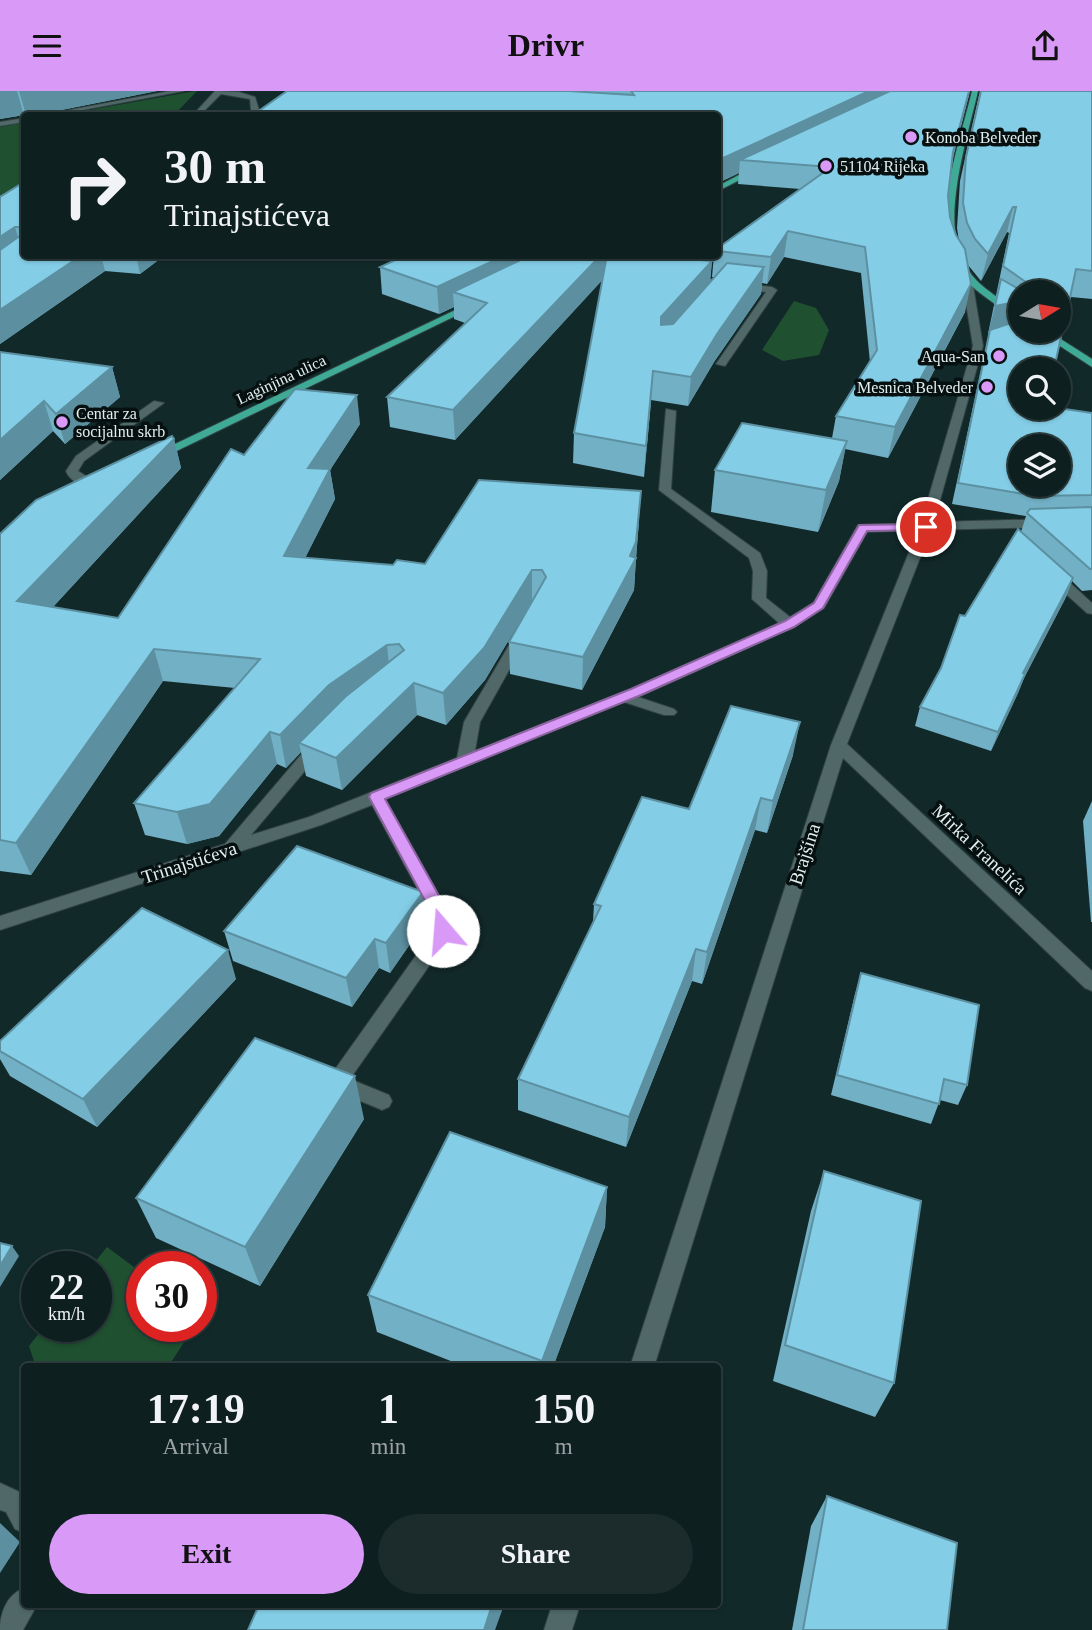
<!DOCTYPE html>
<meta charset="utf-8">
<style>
:root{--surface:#0e1f20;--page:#1c2c2d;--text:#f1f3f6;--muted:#9ba2a5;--line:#2e3d3e;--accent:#d99af7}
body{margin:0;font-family:Georgia,serif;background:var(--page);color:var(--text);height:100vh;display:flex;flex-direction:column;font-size:26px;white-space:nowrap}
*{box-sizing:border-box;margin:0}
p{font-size:23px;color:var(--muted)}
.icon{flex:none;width:38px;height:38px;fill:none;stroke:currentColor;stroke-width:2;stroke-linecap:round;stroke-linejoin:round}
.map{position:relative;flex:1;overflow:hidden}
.drawer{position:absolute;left:21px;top:1272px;width:700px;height:245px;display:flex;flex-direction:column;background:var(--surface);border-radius:7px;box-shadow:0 2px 5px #0004,0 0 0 2px var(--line)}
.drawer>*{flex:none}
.banner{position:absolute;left:21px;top:21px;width:700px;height:147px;border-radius:7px;box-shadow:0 2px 5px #0004,0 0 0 2px var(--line);background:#0e1f20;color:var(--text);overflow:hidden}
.needle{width:46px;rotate:79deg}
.fabs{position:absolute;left:1008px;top:189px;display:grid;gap:14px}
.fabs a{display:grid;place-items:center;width:63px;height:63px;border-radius:50%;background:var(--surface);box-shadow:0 2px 5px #0004,0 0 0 2px var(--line);font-size:35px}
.speed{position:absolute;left:21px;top:1160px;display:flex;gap:14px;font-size:35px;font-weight:700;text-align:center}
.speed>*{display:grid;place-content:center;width:91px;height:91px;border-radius:50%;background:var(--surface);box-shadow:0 2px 5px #0004,0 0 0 2px var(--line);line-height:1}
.speed small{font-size:18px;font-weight:400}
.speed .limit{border:10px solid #d22;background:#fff;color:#111}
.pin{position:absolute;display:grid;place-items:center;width:60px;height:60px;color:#fff;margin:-30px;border:4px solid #fff;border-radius:50%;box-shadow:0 2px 7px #0007}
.me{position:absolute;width:77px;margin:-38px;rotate:342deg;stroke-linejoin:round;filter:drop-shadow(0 0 5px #0008)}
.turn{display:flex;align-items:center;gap:24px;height:147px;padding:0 28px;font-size:32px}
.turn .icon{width:91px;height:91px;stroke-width:2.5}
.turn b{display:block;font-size:49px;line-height:60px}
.eta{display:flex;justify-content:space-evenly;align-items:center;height:119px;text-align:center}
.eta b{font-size:42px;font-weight:600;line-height:49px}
.primary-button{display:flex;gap:14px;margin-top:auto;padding:14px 28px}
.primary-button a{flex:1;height:80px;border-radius:42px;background:var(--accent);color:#111;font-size:28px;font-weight:600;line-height:80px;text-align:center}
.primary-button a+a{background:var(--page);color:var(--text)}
header{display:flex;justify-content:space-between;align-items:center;height:91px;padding:0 28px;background:var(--accent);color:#111;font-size:32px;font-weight:600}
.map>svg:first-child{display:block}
.green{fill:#1f5030}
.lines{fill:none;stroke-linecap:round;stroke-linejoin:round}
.minor-casing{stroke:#324243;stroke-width:2}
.major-casing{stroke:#324243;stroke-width:2}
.minor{fill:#506868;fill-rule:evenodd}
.major{fill:#3fab97;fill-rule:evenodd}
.wall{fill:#72b0c6;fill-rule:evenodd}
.shaded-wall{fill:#5c90a1}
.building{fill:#84cde6;stroke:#5c90a1;stroke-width:2;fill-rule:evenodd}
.route{fill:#d99af7;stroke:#8d64a1;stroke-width:2}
.poi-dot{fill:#d99af7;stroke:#071010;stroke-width:2.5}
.labels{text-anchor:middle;stroke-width:7;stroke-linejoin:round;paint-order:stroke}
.far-poi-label{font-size:16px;fill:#e2efef;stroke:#071010;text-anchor:start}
.far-street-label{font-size:16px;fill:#e2efef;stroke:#071010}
.street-label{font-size:19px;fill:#e2efef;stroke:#071010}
</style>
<header><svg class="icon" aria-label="menu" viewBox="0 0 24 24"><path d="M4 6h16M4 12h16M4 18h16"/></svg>Drivr<svg class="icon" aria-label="share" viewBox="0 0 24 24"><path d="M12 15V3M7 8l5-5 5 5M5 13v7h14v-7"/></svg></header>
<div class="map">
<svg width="1092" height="1539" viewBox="0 0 1092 1539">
<rect width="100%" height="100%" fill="#12292a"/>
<g class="green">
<path d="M195,0H197L174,24H62Z"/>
<path d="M24,31V113L0,130V36Z"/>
<path d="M794,210L816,217L829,239L819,264L783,270L762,259Z"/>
<path d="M107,1156L142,1182V1236H194L168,1276H36L29,1255L44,1236H96V1176H91Z"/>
</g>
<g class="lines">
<g class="minor-casing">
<g id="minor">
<path d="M170,0H184L56,24H43Z"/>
<path d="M215,0L239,1L255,6L259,19L254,24H247L251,19L250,8L221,3L200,24H193Z"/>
<path d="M24,27V31L0,35V31Z"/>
<path d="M682,164H691L697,181L709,188L772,196L777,199L725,275L716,273L766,201L703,193L690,184Z"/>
<path d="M966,179L971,182L983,255L934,431L1092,427V435L931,439L847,653L1092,880V900L1085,897L843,667L654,1276H630L831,654L918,439L867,441L824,517L794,536L638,606L674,618L677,621L674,624H664L624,611L385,708L452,828L450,845L350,988L389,1004L392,1010L389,1016L382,1019L375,1016L329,997L326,991L434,839V828L372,714L321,734L0,839V825L225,753L311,652L317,651L325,656L251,744L309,726L457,667L464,631L515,544L520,543L527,547L480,631L475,660L631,598L779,532L752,508L753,480L749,467L659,399L666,318L676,320L671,398L760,462L767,480L766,507L790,526L814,511L858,434L921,432L973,255L961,182Z"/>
<path d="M154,310L164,312L84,370L78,380L97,392V398C87,399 69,390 66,380L76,365Z"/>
<path d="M1051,478L1056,479L1092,512V523L1087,522L1046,485L1044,482Z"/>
<path d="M0,1392L24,1403V1442L15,1438L6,1421L0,1419Z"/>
<path d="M24,1497V1514H37L23,1539H0C0,1521 7,1504 24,1497Z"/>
<path d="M552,1514H580L572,1539H544Z"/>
</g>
</g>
<g class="major-casing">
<g id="major">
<path d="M972,0H978C968,45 938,135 966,176C978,196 1001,208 1020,221V228C1009,224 998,215 988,208C974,198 959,185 952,169C933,124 961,46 972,0Z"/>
<path d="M756,75L763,77L718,100V95Z"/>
<path d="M470,212L478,214L158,369L148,366Z"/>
<path d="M1037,240H1048L1092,268V276Z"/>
</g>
</g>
<use href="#minor" class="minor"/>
<use href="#major" class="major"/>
</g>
<g class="wall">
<path d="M0,0H157L36,24H24L0,28Z"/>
<path d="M287,0H970L953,67L948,105L950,126L956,144L959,150L957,137L960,90L980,0H1092V208L1071,206L1062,237L1020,317L1092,322V499L1082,500L1072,490L1066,506L1024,587L1018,602L991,660L915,635L920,616L941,577L965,525L1021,441L1026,425L952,413L989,242L988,243L1009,142L1007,141L981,190L968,174L965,221L888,367L845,358L839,390L818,441L711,421L715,379L832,347L836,325L870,271L861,182L784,166L767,193L762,192L761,203L714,271L688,315L651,309L644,386L573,372L574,342L603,188L455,349L390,336L387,306L465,232L454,228V216L439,223L382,203L380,176L701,169L712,170L710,192L714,186H712L714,164H718V157L800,98L738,93L739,82L718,92V24ZM1020,201H1059V240H1020Z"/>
<path d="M24,91V164H165L140,183L105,180L0,253V106Z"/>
<path d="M0,261L112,276L120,306L65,353L53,340L0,389Z"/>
<path d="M360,333L330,379L335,408L305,467L393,474L425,473L639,430L636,467L634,499L582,599L510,583L509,551L532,510L485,589L446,634L417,624L342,699L306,685L301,661L286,677L277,673L219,745L187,753L145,744L134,712L235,597L163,590L31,784L0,780V443L174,348L181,377L53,516L118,527L244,364Z"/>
<path d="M793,664L767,742L755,739L702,893L692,890L626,1056L518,1019V988L593,831L594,813L689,718Z"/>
<path d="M1092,710V831H1091L1083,730Z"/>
<path d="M423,801L426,830L390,882L379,877L352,916L233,870L224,840Z"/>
<path d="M861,882L967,994L958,1014L940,1009L931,1033L831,1004L855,903Z"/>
<path d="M236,888L97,1036L10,985L0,968V950Z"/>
<path d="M364,1028L260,1195L156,1147L136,1107Z"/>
<path d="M824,1080L894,1292L875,1326L773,1290L811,1120Z"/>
<path d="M607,1096L605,1136L553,1276H466L377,1241L368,1204Z"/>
<path d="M827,1405L947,1539H792L811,1435Z"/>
</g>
<g class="shaded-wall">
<path d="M0,0H17L24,24L0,28Z"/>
<path d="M19,0H157L36,24H26Z"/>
<path d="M869,0H912L740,69L739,82L718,92L721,68Z"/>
<path d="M969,0H970L948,84L953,61Z"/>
<path d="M1013,116L1007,141L981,190L988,163Z"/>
<path d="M15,136L22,162L0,178V146Z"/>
<path d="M788,140L784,166L767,193L771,166Z"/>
<path d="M82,164H101L105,180L0,253V219Z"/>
<path d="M136,164H165L140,183Z"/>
<path d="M506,164H563L453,201L454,216L439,223L437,196Z"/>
<path d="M601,164H608V183L455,349L453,319Z"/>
<path d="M712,170L709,197L659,254L661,226Z"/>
<path d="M764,176L761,203L714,271L688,315L691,286L717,243Z"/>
<path d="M971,193L965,221L888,367L895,336Z"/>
<path d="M1020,210L1013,237L988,243L995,215Z"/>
<path d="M112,276L120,306L65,353L56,323Z"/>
<path d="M653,280L651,309L644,386L646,355Z"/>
<path d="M357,304L360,333L330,379L335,408L290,497L284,465L308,377Z"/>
<path d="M44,310L53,340L0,389V349Z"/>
<path d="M174,348L181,377L29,542L17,510Z"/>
<path d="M847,350L839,390L818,441L826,399Z"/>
<path d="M641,400L636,469V467L634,499L582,599L583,566L630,465Z"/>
<path d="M532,479V510L485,589L446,634L443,602Z"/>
<path d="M1073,487L1066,506L1024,587L1018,602L991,660L998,641L1023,582Z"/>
<path d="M387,554L390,586L299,652L301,661L286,677L280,644L329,594Z"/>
<path d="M154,558L163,590L31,784L16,752Z"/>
<path d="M414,592L417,624L342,699L336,667Z"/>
<path d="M800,631L793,664L767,742L773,710Z"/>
<path d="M270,641L277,673L219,745L187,753L177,721Z"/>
<path d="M761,707L755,739L702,893L707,861Z"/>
<path d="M423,801L426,830L390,882L386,852Z"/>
<path d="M375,848L379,877L352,916L346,887Z"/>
<path d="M696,858L692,890L626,1056L629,1026Z"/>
<path d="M228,859L236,888L97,1036L83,1008Z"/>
<path d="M355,985L364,1028L260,1195L245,1156Z"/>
<path d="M607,1096L605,1136L553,1276H542V1270Z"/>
<path d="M12,1155L19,1165L0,1196V1175Z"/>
<path d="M0,1432L20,1451L0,1482Z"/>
<path d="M492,1514H504L495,1539H484Z"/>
</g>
<g class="building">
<path d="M287,0H569L634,4L631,0H869L721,68H718V24H253Z"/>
<path d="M890,0H969L953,61L948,105L950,126L956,144L965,158L971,193L895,336L836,325L877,259L865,156L788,140L771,166L718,160V157L831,76L740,69Z"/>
<path d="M981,0H1092V180L1076,178L1068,216L1059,211V201H1030V194L1003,175L1016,116H1013L988,163L975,148L967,132L963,112L966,66Z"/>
<path d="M24,91V136H15L0,146V106Z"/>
<path d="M24,142V164H82L0,219V159Z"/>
<path d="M406,164H506L437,196L380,176Z"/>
<path d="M531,164H601L453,319L387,306L487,212L453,201Z"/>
<path d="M607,164H697L701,169L712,170L661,226V234L673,233L727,172L764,176L717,243L691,286L653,280L646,355L574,342Z"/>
<path d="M1001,188L1024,201H1020V210L995,215Z"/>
<path d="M1017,230L1020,231V240H1059V237H1063L1054,278H1020V317H1058L1092,322V404L1036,405L958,392L990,239ZM1020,355H1059V394H1020Z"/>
<path d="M0,261L112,276L56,323L44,310L0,349Z"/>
<path d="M295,298L357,304L308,377L330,378L284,465L393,474L397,469L425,473L479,389L641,400L636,451L630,465L636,467L583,566L509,551L546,486L542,479H532L484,557L443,602L414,592L336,667L299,652L345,606L404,559L399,553L387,554L329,594L280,644L270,641L210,713L177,721L134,712L260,568L154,558L16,752L0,749V443L36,409L172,345L174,348L17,510L118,527L231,358L244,364Z"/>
<path d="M742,332L847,350L826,399L715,379Z"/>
<path d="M1092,416V478H1090L1027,422L1030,418Z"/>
<path d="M1018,438L1073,487L1023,582L1025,583L998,641L920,616L941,577L960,524L965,525Z"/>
<path d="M731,615L800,631L773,710L761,707L707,861L696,858L629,1026L518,988L601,815L594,813L642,706L689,718Z"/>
<path d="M297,755L423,801L386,852L375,848L346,887L224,840Z"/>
<path d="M142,817L228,859L83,1008L0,960V950Z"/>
<path d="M861,882L979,914L967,994L944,988L939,1013L837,984Z"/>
<path d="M255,947L355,985L245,1156L136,1107Z"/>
<path d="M450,1041L607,1096L542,1270L368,1204Z"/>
<path d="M824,1080L921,1110L894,1292L785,1254Z"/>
<path d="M0,1152L12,1155L0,1175Z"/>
<path d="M827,1405L957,1452L947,1539H803Z"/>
<path d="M259,1514H492L484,1539H248Z"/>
</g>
<path class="route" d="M926,433L930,434V439L867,440L823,517L794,536L641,604L385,708L452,828L449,844H437L435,828L369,706L371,702L631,598L785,530L814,512L859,434Z"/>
<g class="poi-dot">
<circle cx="911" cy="46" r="7"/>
<circle cx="826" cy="75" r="7"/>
<circle cx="999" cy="265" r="7"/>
<circle cx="987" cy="296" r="7"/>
<circle cx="62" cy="331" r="7"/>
</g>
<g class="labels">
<g class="far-poi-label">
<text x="925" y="52">Konoba Belveder</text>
<text x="840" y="81">51104 Rijeka</text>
<text x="985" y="271" text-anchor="end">Aqua-San</text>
<text x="973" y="302" text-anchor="end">Mesnica Belveder</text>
<text x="76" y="328">Centar za<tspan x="76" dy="18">socijalnu skrb</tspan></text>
</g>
<g class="far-street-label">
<text transform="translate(281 288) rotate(-25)" y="6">Laginjina ulica</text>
</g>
<g class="street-label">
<text transform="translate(980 758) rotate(43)" y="7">Mirka Franelića</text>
<text transform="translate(804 763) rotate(-72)" y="7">Brajšina</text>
<text transform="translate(189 771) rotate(-18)" y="7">Trinajstićeva</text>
</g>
</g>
</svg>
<div class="fabs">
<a><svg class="needle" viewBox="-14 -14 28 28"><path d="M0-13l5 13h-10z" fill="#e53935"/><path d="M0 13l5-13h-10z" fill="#9ba2a5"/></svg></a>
<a><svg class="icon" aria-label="search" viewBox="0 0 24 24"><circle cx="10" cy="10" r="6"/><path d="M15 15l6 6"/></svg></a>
<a><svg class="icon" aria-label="layers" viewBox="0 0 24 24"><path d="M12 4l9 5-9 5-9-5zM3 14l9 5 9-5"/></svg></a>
</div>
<div class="speed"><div>22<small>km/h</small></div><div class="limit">30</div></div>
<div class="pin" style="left:926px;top:436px;background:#d93025"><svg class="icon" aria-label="arrive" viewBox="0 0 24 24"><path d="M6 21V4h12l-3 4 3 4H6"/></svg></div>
<svg class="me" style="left:443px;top:840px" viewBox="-20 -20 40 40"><circle r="19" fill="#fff"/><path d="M0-13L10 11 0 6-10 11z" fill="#d99af7"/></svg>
<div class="banner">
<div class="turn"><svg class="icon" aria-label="right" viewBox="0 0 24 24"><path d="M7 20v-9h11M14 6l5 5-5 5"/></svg><div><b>30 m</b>Trinajstićeva</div></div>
</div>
<section class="drawer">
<div class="eta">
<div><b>17:19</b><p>Arrival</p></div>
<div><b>1</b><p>min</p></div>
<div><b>150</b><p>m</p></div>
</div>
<div class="primary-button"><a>Exit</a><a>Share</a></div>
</section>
</div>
